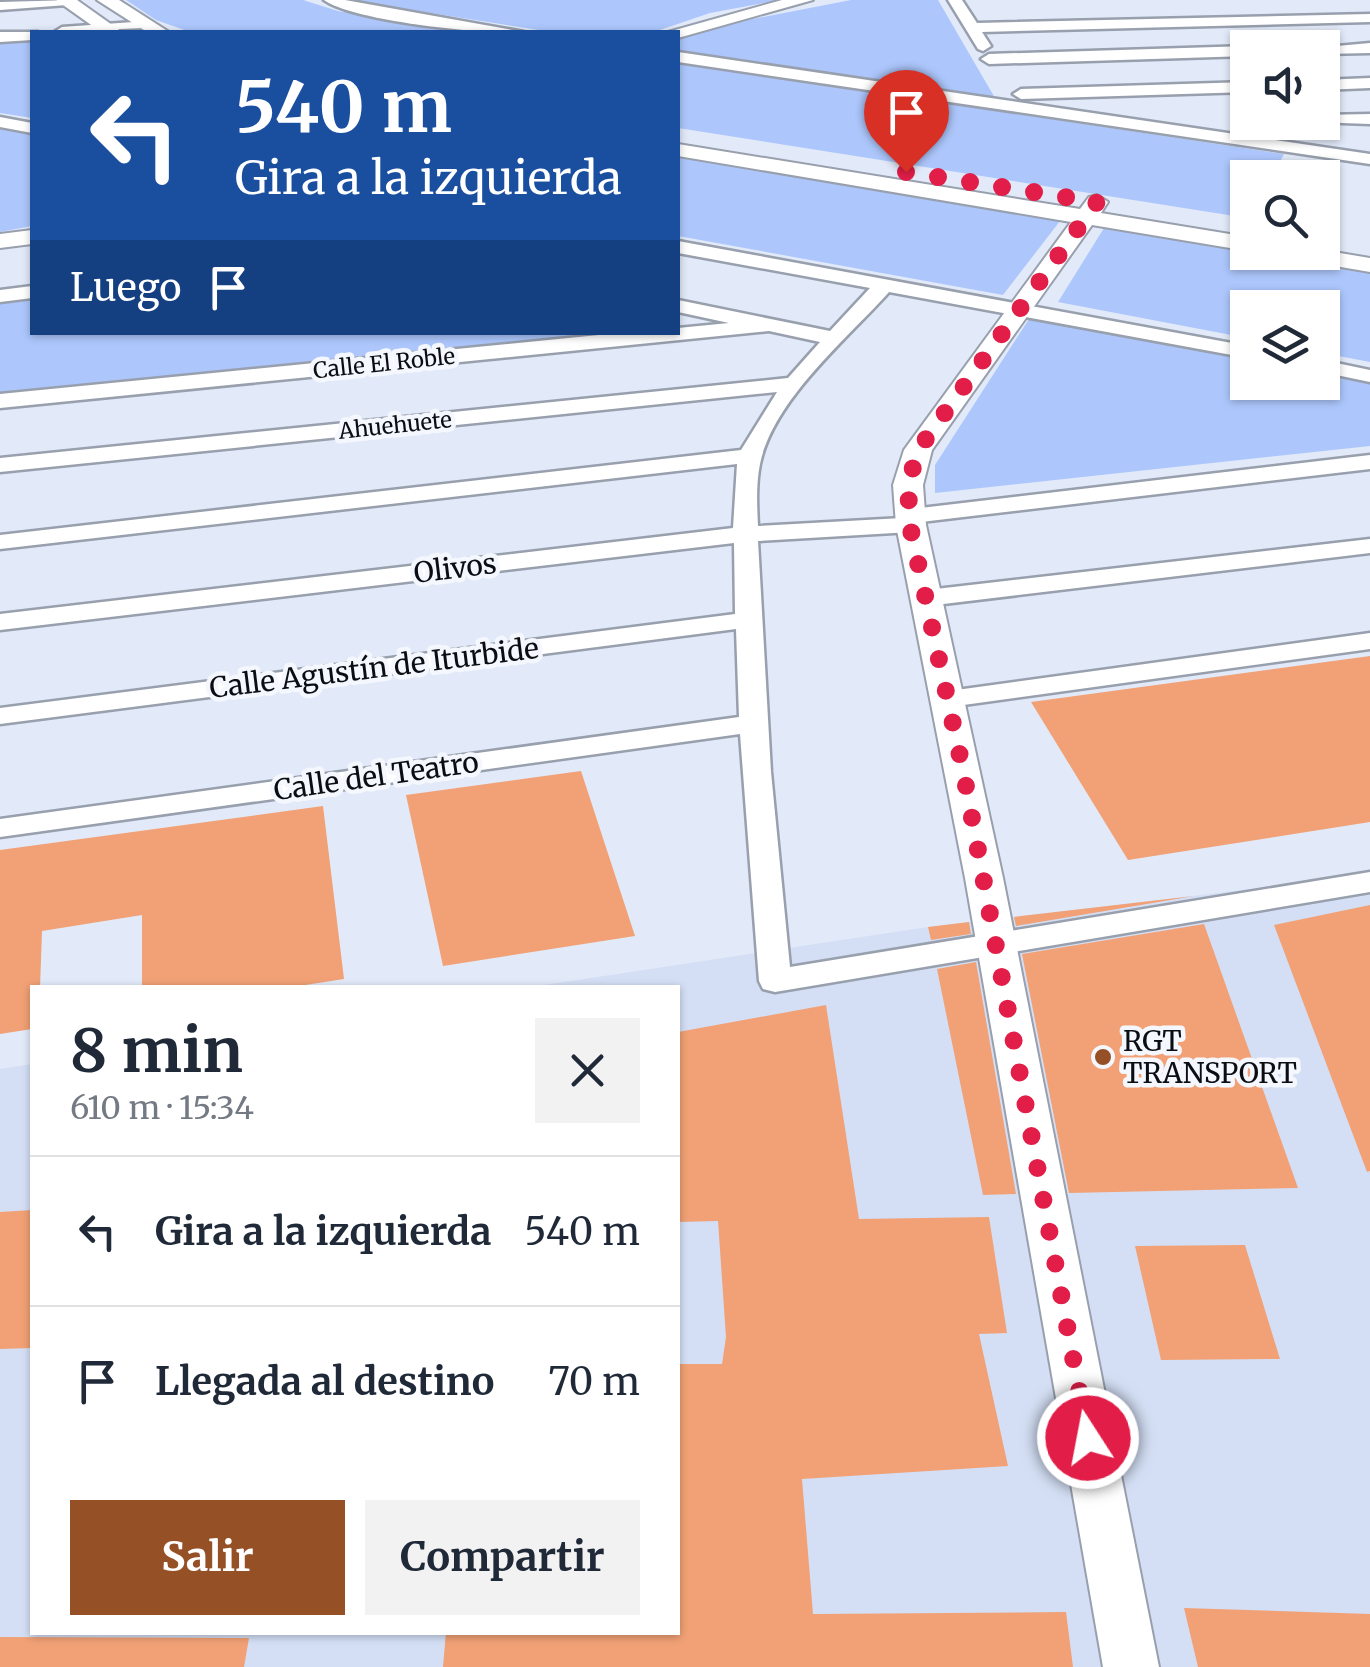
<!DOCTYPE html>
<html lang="es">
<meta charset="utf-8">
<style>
:root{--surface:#fff;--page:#f2f2f3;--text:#1f2937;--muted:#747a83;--line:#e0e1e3;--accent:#955026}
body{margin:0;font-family:Merriweather,serif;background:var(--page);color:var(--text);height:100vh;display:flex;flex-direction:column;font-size:38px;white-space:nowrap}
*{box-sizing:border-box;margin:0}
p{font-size:32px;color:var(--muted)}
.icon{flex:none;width:55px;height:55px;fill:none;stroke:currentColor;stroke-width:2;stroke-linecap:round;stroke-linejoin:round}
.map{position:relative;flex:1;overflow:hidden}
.sheet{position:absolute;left:30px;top:985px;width:650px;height:650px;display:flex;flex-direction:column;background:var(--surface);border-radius:0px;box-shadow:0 2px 8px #0004}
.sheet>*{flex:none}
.banner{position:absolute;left:30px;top:30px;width:650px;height:305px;border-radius:0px;box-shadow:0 2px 8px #0004;background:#1a4fa0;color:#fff;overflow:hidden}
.buttons{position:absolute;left:1230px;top:30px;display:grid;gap:20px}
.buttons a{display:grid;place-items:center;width:110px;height:110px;border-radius:0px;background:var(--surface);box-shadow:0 2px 8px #0004;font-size:50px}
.pin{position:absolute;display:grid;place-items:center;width:85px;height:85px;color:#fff;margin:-102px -42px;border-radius:50% 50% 50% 0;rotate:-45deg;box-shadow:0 0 10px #0007}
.pin .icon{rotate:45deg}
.me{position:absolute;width:110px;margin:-55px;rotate:349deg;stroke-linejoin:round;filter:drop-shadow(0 0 8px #0008)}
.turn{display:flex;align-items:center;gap:35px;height:210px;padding:0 40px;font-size:45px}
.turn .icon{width:130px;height:130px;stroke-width:2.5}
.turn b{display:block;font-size:70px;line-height:85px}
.then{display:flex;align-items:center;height:95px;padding:0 40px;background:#0003;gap:20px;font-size:38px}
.round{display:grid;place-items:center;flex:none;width:105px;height:105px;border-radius:0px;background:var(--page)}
.head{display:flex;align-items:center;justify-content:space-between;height:170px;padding:0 40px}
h1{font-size:60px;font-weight:700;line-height:75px}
.button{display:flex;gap:20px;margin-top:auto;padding:20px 40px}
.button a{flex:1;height:115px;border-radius:0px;background:var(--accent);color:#fff;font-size:40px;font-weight:700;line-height:115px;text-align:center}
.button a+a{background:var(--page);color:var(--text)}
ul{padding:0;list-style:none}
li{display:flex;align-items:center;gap:30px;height:150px;padding:0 40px;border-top:2px solid var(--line)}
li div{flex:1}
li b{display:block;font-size:38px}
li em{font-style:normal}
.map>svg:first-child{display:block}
.built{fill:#d4dff5}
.green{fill:#adc7fc}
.building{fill:#f1a175}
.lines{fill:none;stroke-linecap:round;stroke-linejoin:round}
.minor-casing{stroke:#989fad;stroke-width:5}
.tertiary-casing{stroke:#989fad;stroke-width:4}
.minor{fill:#fff;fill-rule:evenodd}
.tertiary{fill:#fff;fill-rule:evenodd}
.route{stroke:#e11d48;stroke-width:18;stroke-dasharray:0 32.4}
.poi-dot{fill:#955026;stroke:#f4f7fd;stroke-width:4}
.labels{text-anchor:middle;stroke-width:9;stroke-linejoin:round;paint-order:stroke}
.far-street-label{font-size:22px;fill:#0a0d12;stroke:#f4f7fd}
.street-label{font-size:28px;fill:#0a0d12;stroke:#f4f7fd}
.poi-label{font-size:28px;fill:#0a0d12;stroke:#f4f7fd;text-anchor:start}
</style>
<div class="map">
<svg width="1370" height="1667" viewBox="0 0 1370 1667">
<rect width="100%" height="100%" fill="#e2eaf9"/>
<path class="built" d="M1370,875V1667H0V1069L32,1064V1632H678V988L531,987L928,927Z"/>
<g class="green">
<path d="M126,0H303L338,11L477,32H190L156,20Z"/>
<path d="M348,0H780L710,13L654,32H551Z"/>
<path d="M851,0H938L995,98L678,51V40L711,27Z"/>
<path d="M32,40V118L0,113V42Z"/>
<path d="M678,63L1284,154L1272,177L1248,178L1247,218L678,128Z"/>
<path d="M0,129L32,135V226L0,232Z"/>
<path d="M678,157L1060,221L1003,295L678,236Z"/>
<path d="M1104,228L1370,272V362L1323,353L1322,308H1248L1247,338L1058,302Z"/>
<path d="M32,296V332L614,333L0,395V301Z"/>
<path d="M1029,319L1247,358L1248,382H1322L1323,372L1370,384V446L935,493V465Z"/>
</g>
<g class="building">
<path d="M1370,656V822L1128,860L1031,702Z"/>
<path d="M581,771L635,936L443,966L406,795Z"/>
<path d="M323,806L344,979L286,988H142V915L42,931L40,988H32V1029L0,1034V850Z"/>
<path d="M1194,896L1016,926L1014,917L1021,916Z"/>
<path d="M1370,905V1171L1367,1172L1274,925Z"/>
<path d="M969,922L971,934L931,940L928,927Z"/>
<path d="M1204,924L1298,1188L1069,1193L1022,954Z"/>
<path d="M976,962L1016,1194L983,1195L937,969Z"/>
<path d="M826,1005L859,1219L989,1217L1007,1333L979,1334L1008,1466L802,1479L813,1614L1066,1612L1073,1667H443L446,1632H678V1364H722L726,1337L718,1221L678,1222V1032Z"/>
<path d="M32,1210V1348L0,1349V1212Z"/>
<path d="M1245,1245L1280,1359L1161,1360L1135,1246Z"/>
<path d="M1184,1608L1370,1614V1667H1198Z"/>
<path d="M0,1637L249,1638L244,1667H0Z"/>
</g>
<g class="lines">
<g class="minor-casing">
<g id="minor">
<path d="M74,0L67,5L0,10V2Z"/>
<path d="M324,0H345L524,32C485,35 353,21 324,0Z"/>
<path d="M948,0H962L977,23L1370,14V22L982,32L991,46L983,51L978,49Z"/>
<path d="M148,21L150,24L143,28L54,32L62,27Z"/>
<path d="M0,32H38H32V40L0,42Z"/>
<path d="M1370,43V53L1322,54V48H1315Z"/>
<path d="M1248,46L1253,48H1248V56L989,64L981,59L989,54Z"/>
<path d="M678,52L1370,154V164L678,62Z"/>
<path d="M1370,78V88L1322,90V80Z"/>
<path d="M1248,82V92L1021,99L1013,94L1021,89Z"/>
<path d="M1370,114V124L1315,122H1322V115Z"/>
<path d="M0,117L32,123V133L0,127Z"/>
<path d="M678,241L1248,346V358L889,292C848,338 773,400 760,464C756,484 757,505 758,526L902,518L903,511L912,509L1370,455V469L921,522L920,530L911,532L758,541L771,772L790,967L1370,872V892L775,992L763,989L759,981L740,734L0,837V819L739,717L736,629L0,724V708L735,614L734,543L0,630V614L733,528L737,464L0,549V535L741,450L777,392L0,472V458L788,378L820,342L769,331L0,408V394L629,332H678V328L729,323L678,312V300L830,331L870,288L678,253Z"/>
<path d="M32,286V298L0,302V290Z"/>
<path d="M1322,360L1370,370V382L1322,372Z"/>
<path d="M1370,539V553L927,606L914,598L927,590Z"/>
<path d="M1370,633V649L949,707L935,699L949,691Z"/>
</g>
</g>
<g class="tertiary-casing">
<g id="tertiary">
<path d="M56,0H77L122,32H101Z"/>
<path d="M97,0H119L169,32H147Z"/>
<path d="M782,0H813L678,38V32H668Z"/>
<path d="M678,144L1080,209L1089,197L1097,195L1108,202L1101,213L1248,237V251L1092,225L932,450L923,485L926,525L1003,878L1159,1667H1103L965,878L896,525L893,485L904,450L1071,222L678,156Z"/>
<path d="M32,230V244L0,248V234Z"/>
<path d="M1322,250L1370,258V272L1294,259L1282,252Z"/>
</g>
</g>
<use href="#minor" class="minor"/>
<use href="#tertiary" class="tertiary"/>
</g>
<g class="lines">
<path class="route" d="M906,172L1097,202L918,450L908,485L910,526L963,770L1088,1438"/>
</g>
<circle class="poi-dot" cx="1103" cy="1057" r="10"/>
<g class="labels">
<g class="far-street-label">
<text transform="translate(384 363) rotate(-6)" y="8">Calle El Roble</text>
<text transform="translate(395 425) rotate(-6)" y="8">Ahuehuete</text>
</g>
<g class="street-label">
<text transform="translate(455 568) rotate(-7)" y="10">Olivos</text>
<text transform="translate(374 668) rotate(-7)" y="10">Calle Agustín de Iturbide</text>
<text transform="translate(376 776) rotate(-8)" y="10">Calle del Teatro</text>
</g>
<g class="poi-label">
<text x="1123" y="1051">RGT<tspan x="1123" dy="32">TRANSPORT</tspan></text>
</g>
</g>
</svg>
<div class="buttons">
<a><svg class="icon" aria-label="sound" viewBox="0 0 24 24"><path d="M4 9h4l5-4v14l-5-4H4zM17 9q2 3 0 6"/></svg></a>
<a><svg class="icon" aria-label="search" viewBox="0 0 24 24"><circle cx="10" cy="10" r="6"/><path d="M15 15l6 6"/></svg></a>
<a><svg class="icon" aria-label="layers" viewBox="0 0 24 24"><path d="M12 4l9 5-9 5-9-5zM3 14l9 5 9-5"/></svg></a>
</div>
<div class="pin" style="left:906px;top:172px;background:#d93025"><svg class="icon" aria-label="arrive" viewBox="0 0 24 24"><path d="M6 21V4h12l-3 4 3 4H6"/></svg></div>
<svg class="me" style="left:1088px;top:1438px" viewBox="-20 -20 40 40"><circle r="17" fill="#e11d48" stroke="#fff" stroke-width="3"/><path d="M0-11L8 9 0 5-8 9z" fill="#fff"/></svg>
<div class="banner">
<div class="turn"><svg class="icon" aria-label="left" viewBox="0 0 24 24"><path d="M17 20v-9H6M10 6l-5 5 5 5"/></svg><div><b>540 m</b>Gira a la izquierda</div></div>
<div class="then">Luego<svg class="icon" aria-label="arrive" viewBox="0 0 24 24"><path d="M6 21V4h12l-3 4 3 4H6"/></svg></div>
</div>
<section class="sheet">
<div class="head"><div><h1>8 min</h1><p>610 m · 15:34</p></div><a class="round"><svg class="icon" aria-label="close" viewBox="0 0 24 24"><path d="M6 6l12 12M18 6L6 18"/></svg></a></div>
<ul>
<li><svg class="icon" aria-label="left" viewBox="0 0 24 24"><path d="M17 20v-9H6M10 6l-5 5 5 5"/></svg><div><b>Gira a la izquierda</b></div><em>540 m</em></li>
<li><svg class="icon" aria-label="arrive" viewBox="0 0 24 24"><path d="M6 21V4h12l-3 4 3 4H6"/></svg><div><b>Llegada al destino</b></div><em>70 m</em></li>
</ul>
<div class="button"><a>Salir</a><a>Compartir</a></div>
</section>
</div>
